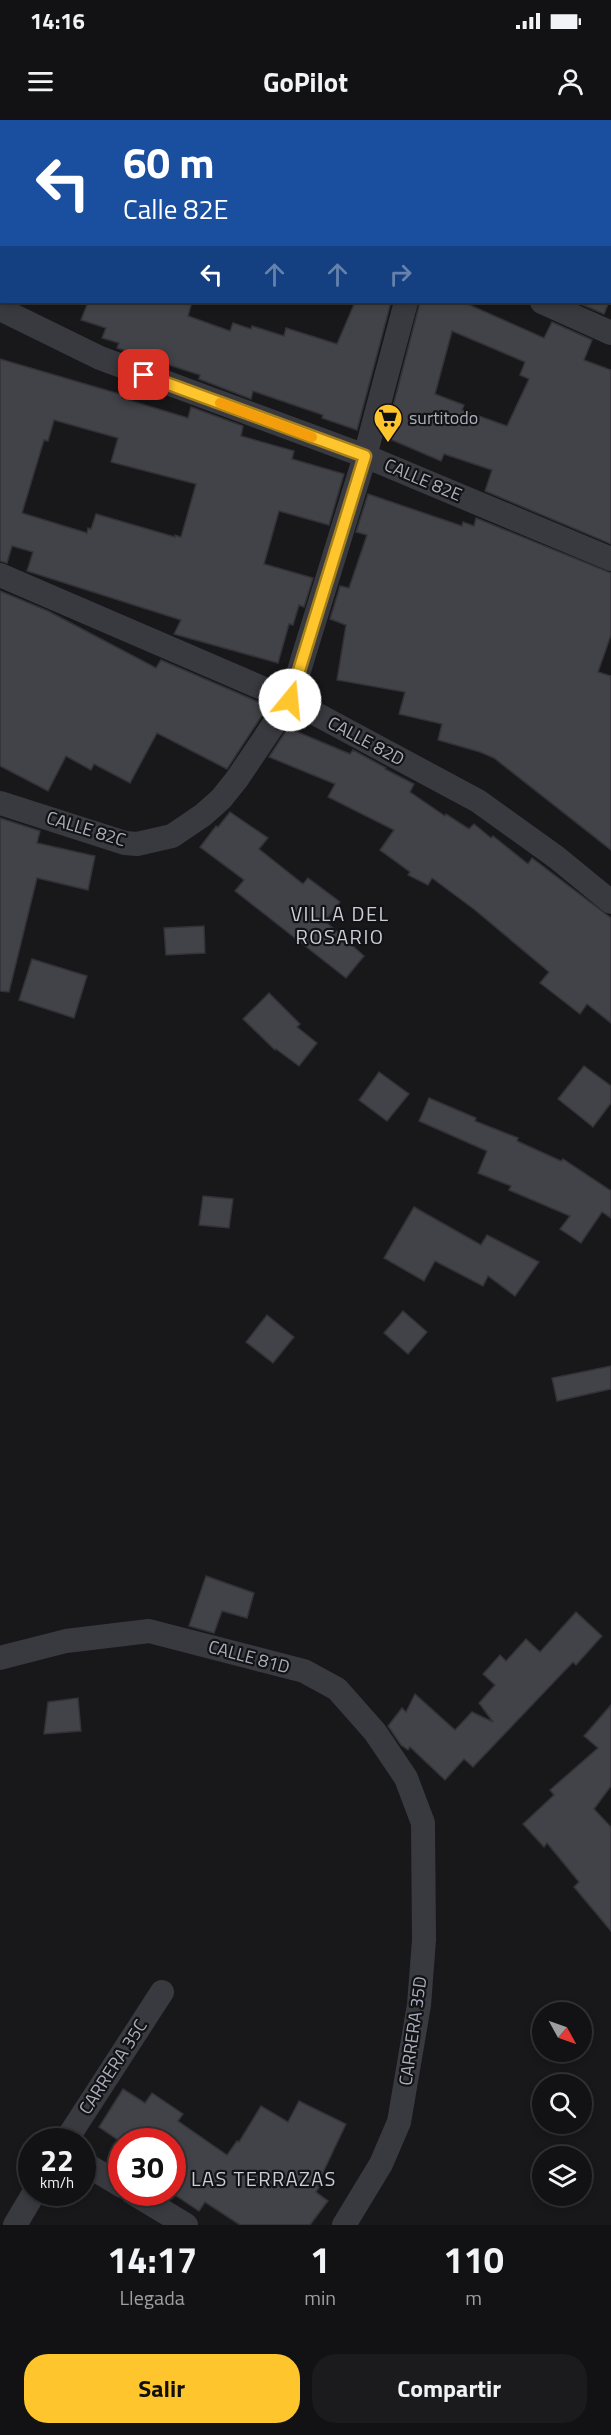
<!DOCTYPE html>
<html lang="es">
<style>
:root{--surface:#121214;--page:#1b1b1d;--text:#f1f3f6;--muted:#9c9ea0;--line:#313234;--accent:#ffc52c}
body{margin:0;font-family:"Titillium Web",sans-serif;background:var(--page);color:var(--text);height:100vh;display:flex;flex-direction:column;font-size:22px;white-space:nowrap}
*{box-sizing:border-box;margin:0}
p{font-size:20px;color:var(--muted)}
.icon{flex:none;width:33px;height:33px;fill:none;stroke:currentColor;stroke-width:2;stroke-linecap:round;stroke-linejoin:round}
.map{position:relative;height:2105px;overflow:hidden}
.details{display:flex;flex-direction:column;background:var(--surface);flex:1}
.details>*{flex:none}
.banner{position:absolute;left:0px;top:0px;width:612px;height:183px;box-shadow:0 3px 9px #0003,0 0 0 2px var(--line);background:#1a4fa0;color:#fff;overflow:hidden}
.needle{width:39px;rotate:130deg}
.controls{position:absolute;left:532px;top:1882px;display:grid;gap:12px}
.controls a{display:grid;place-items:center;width:60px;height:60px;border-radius:50%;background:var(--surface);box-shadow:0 3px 9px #0003,0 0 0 2px var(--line);font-size:30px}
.speed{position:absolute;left:18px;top:2008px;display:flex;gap:12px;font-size:30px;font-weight:700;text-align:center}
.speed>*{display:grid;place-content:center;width:78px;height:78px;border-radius:50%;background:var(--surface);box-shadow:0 3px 9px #0003,0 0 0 2px var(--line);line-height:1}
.speed small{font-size:15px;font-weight:400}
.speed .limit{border:9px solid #d22;background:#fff;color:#111}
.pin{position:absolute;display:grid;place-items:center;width:51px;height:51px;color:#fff;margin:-26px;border-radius:12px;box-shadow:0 3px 9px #0006}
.me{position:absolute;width:66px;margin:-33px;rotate:17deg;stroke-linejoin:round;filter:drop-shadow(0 0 4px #0008)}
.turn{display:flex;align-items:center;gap:21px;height:126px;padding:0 24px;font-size:27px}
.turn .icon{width:78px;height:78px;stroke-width:2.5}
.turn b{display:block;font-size:42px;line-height:51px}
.lanes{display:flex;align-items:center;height:57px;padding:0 24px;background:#0003;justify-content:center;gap:30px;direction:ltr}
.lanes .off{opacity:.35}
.eta{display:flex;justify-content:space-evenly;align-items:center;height:102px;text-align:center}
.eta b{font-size:36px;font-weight:700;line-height:42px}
.action{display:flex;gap:12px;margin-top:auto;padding:12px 24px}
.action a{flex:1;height:69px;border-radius:24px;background:var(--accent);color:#111;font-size:24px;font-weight:700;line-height:69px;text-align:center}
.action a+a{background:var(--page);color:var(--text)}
.status{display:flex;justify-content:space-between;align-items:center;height:42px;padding:0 30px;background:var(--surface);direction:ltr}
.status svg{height:16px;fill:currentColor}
header{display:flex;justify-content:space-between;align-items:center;height:78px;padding:0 24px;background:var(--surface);font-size:27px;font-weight:700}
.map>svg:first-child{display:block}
.building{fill:#424348;stroke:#323237;stroke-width:1.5;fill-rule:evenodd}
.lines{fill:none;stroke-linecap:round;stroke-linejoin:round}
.minor{stroke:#393a40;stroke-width:24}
.route-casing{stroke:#a6801d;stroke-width:15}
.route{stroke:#ffc52c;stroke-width:10}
.slow{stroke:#f59e0b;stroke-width:10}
.labels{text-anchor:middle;stroke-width:4.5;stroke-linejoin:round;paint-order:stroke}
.poi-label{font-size:18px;fill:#a9aebc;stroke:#131316;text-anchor:start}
.street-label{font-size:18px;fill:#a9aebc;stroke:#131316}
.neighbourhood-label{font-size:20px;letter-spacing:1.5px;fill:#cbcdd7;stroke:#131316}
</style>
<div class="status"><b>14:16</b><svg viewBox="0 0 49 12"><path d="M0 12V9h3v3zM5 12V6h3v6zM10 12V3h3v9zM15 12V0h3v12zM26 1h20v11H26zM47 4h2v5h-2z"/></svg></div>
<header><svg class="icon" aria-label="menu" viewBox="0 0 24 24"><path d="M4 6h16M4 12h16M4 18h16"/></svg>GoPilot<svg class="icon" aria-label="person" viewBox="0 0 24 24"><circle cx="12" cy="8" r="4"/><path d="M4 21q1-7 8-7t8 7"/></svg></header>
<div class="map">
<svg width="611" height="2105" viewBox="0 0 611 2105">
<rect width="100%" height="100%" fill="#18181b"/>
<g class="building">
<path d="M88,182H192L188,196L230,211L233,203L251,209L252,206L284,216L286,208L337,224L355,182H391L357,310L322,298L323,295L253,271L251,279L199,259L200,255L117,228L119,223L102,218L106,208L81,200Z"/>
<path d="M420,182H463L544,218L552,202L592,220L584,240L611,250V424L485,371L492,350L444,334L441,341L385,317ZM452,211L525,242L520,255L529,259L507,306L462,290L464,285L435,274Z"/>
<path d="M576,182H609L604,194Z"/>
<path d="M0,239L123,275L122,278L188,298L191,287L243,306L241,316L294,331L292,339L344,354L329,405L279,391L264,444L313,458L304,487L299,485L293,505L289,504L278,543L174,514L181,500L27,451L33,432L12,426L7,443L0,441ZM54,300L118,318L111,342L196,364L181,417L175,415V417L96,394L91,409L88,408L87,413L22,393L44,320L48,321Z"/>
<path d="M368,374L462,406L463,402L474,406L476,398L611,453V515L598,552L611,556V730L494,638L480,632L438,620L442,604L399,594L405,572L337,560L346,505L330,499L340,466L349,468L367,415L356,412Z"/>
<path d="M0,471L48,491L156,548L161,540L268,586L227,649L157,613L130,663L94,644L91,650L66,636L48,671L0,646Z"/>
<path d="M288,608L350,634L353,630L386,648L385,649L414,664L410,672L445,696L446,694L469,709L474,704L491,718L493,716L528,744L532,738L611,798V903L587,884L580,894L540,863L549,852L475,790L432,758L428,765L408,755L410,752L380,730L394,710L328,677L335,664L269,637Z"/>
<path d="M230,692L268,718L259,729L303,764L308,758L340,782L325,801L364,836L346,858L235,771L244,760L200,727L216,706L218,707Z"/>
<path d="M0,698L40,711L37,723L95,736L88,770L37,758L9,872L0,871Z"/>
<path d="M204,806L205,833L166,835L164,808Z"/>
<path d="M32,839L87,856L74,898L19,880Z"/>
<path d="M269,873L300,904L297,907L317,923L299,946L276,929L275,930L243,899Z"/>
<path d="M584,946L611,966V983L593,1007L558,979Z"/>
<path d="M379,952L409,974L387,1001L359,980Z"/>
<path d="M429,978L476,998L475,1001L518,1018L517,1021L561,1041L563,1039L611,1071V1098L602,1092L581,1123L560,1109L570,1096L509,1070L511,1066L478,1053L487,1031L419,1001Z"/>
<path d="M203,1076L233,1079L229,1108L199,1105Z"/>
<path d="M414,1087L481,1125L487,1115L539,1142L515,1176L488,1156L483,1166L435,1141L424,1161L384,1138Z"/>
<path d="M403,1191L427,1212L408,1234L384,1213Z"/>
<path d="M267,1195L294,1217L273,1243L246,1222Z"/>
<path d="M611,1246V1269L557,1281L552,1258Z"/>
<path d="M206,1456L254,1473L247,1498L222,1491L214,1513L189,1506Z"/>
<path d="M576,1492L602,1516L576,1545L573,1542L473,1647L464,1639L445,1660L410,1627L408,1630L401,1625L388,1606L402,1588L406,1592L415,1574L455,1610L472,1592L493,1602L479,1583L495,1565L483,1554L500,1535L506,1541L526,1519L540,1532Z"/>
<path d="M78,1578L81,1611L44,1614L48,1582Z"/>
<path d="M611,1585V1666L594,1689L611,1707V1811L574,1767L579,1762L547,1723L544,1727L523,1704L554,1675L550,1670L598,1628L584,1616Z"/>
<path d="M123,1969L145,1983L152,1973L183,1994L178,2001L227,2035L237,2021L239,2022L261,1986L288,2002L299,1981L346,2004L317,2065L319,2067L316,2072L328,2081L310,2105H240L205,2082L199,2091L172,2073V2022H121L99,2007Z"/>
</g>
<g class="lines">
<g class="minor">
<path d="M170,0L173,2"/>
<path d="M214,2L215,0"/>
<path d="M500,2L501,0"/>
<path d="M542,182L611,213"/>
<path d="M0,189L100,238L365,336L611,439"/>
<path d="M0,455L290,580L478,681L556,737L611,782"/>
<path d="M0,683L125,723L137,724L172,716L203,695L221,679L237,659L290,580L365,336L406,182"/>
<path d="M0,1538L66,1521L149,1511L304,1551L337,1569L375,1612L406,1658L423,1703L424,1820L419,1885L399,2002L381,2044L344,2105"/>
<path d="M65,2022L162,1872"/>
<path d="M82,2042L122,2066"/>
<path d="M133,2073L186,2105"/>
<path d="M15,2105L34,2073"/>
</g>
</g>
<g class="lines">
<g class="route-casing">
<path id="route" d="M144,255L365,336L290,580"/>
</g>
<use href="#route" class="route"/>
<path class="slow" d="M220,283L312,317"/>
</g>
<defs>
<g id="supermarket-pin" transform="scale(1.5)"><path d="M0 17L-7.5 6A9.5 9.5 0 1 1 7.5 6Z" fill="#ffc52c" stroke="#131316"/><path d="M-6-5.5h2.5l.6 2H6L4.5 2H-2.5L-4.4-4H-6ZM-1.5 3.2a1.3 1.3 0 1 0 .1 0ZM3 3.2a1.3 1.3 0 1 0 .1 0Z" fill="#111"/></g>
</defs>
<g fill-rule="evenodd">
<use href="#supermarket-pin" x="388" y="298"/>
</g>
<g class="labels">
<g class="poi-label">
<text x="409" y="304">surtitodo</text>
</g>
<g class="street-label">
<text transform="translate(423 360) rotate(23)" y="6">CALLE 82E</text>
<text transform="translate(366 621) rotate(28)" y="6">CALLE 82D</text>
<text transform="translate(86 709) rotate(17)" y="6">CALLE 82C</text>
<text transform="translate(249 1537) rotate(15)" y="6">CALLE 81D</text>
<text transform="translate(413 1911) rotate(-82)" y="6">CARRERA 35D</text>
<text transform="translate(113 1947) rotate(-57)" y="6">CARRERA 35C</text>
</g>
<g class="neighbourhood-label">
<text x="340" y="801">VILLA DEL<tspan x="340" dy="23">ROSARIO</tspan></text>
<text x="264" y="2066">LAS TERRAZAS</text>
</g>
</g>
</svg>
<div class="controls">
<a><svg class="needle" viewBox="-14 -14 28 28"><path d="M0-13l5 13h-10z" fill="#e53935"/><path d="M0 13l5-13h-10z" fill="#9c9ea0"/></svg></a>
<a><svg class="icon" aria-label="search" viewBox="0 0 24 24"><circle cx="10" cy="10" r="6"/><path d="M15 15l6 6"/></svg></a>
<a><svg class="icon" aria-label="layers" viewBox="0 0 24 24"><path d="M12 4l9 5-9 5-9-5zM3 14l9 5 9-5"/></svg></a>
</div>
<div class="speed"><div>22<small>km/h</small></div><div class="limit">30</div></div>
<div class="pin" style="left:144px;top:255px;background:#d93025"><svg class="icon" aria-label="arrive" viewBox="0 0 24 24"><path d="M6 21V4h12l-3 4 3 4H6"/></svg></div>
<svg class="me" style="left:290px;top:580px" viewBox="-20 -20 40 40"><circle r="19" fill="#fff"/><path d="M0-13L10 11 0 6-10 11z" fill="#ffc52c"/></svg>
<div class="banner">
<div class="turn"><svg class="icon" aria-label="left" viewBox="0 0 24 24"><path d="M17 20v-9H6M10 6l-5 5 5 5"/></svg><div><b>60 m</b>Calle 82E</div></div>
<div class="lanes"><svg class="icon" aria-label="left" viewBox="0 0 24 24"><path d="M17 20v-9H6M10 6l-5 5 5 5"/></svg><svg class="icon off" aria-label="ahead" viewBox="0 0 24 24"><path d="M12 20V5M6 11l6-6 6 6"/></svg><svg class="icon off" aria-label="ahead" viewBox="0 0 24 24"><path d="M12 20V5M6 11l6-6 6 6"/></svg><svg class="icon off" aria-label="right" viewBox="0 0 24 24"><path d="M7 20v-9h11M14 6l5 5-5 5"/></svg></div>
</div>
</div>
<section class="details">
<div class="eta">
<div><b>14:17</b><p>Llegada</p></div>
<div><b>1</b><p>min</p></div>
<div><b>110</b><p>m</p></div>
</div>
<div class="action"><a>Salir</a><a>Compartir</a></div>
</section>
